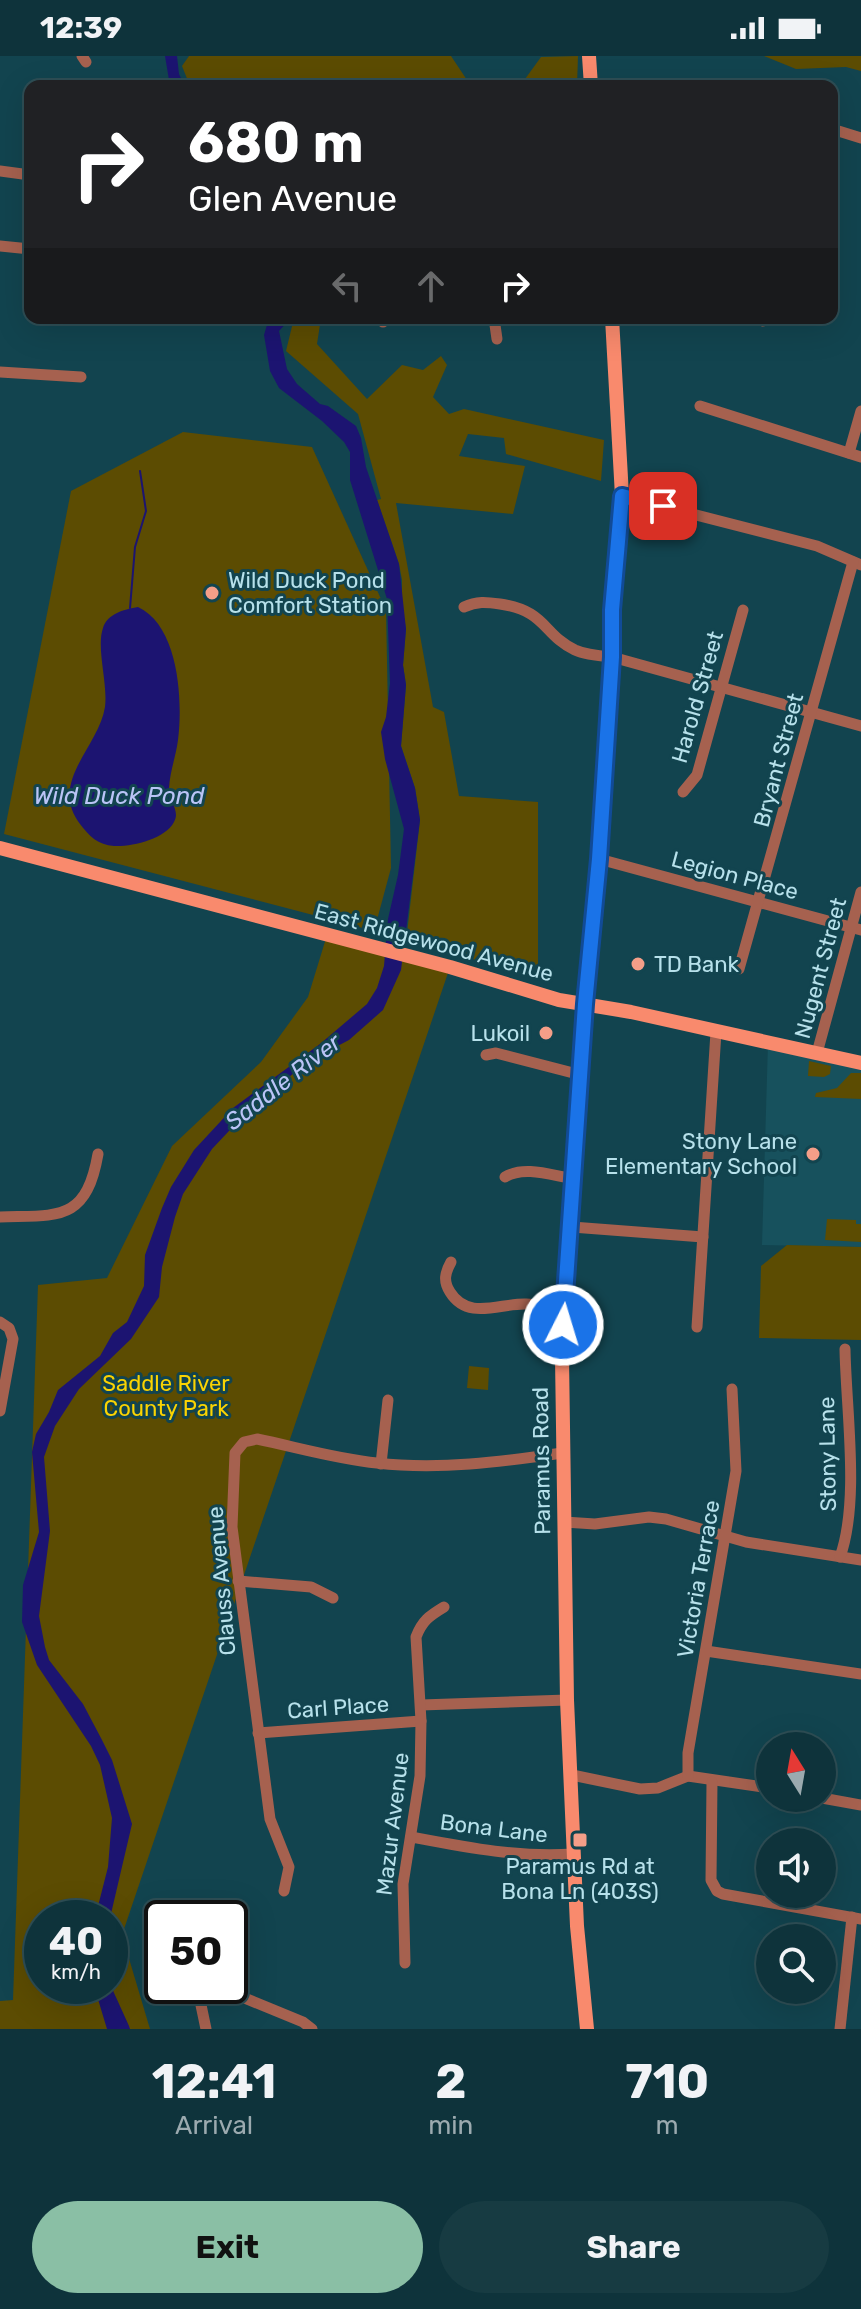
<!DOCTYPE html>
<style>
:root{--surface:#0e333b;--page:#173b42;--text:#f1f3f6;--muted:#9baaaf;--line:#2e4e55;--accent:#8abfa5}
body{margin:0;font-family:Rubik,sans-serif;background:var(--page);color:var(--text);height:100vh;display:flex;flex-direction:column;font-size:30px;white-space:nowrap}
*{box-sizing:border-box;margin:0}
p{font-size:26px;color:var(--muted)}
.icon{flex:none;width:44px;height:44px;fill:none;stroke:currentColor;stroke-width:2;stroke-linecap:round;stroke-linejoin:round}
.map{position:relative;height:1973px;overflow:hidden}
.sheet{display:flex;flex-direction:column;background:var(--surface);flex:1}
.sheet>*{flex:none}
.banner{position:absolute;left:24px;top:24px;width:814px;height:244px;border-radius:16px;box-shadow:0 8px 32px #0002,0 0 0 2px var(--line);background:#202124;color:#fff;overflow:hidden}
.needle{width:52px;rotate:349deg}
.fabs{position:absolute;left:756px;top:1676px;display:grid;gap:16px}
.fabs a{display:grid;place-items:center;width:80px;height:80px;border-radius:50%;background:var(--surface);box-shadow:0 8px 32px #0002,0 0 0 2px var(--line);font-size:40px}
.speed{position:absolute;left:24px;top:1844px;display:flex;gap:16px;font-size:40px;font-weight:700;text-align:center}
.speed>*{display:grid;place-content:center;width:104px;height:104px;border-radius:50%;background:var(--surface);box-shadow:0 8px 32px #0002,0 0 0 2px var(--line);line-height:1}
.speed small{font-size:20px;font-weight:400}
.speed .limit{border:4px solid #111;border-radius:12px;background:#fff;color:#111}
.pin{position:absolute;display:grid;place-items:center;width:68px;height:68px;color:#fff;margin:-34px;border-radius:16px;box-shadow:0 4px 12px #0006}
.me{position:absolute;width:88px;margin:-44px;rotate:5deg;stroke-linejoin:round;filter:drop-shadow(0 0 6px #0008)}
.turn{display:flex;align-items:center;gap:28px;height:168px;padding:0 32px;font-size:36px}
.turn .icon{width:104px;height:104px;stroke-width:2.5}
.turn b{display:block;font-size:56px;line-height:68px}
.lanes{display:flex;align-items:center;height:76px;padding:0 32px;background:#0003;justify-content:center;gap:40px;direction:ltr}
.lanes .off{opacity:.35}
.eta{display:flex;justify-content:space-evenly;align-items:center;height:136px;text-align:center}
.eta b{font-size:48px;font-weight:700;line-height:56px}
.primary-button{display:flex;gap:16px;margin-top:auto;padding:16px 32px}
.primary-button a{flex:1;height:92px;border-radius:48px;background:var(--accent);color:#111;font-size:32px;font-weight:700;line-height:92px;text-align:center}
.primary-button a+a{background:var(--page);color:var(--text)}
.status{display:flex;justify-content:space-between;align-items:center;height:56px;padding:0 40px;background:var(--surface);direction:ltr}
.status svg{height:22px;fill:currentColor}
.map>svg:first-child{display:block}
.built{fill:#17515d}
.green{fill:#5c4c02;fill-rule:evenodd}
.water{fill:#1c1471}
.lines{fill:none;stroke-linecap:round;stroke-linejoin:round}
.stream{stroke:#1c1471;stroke-width:2}
.minor{stroke:#a6614f;stroke-width:11}
.major{stroke:#f98a6d;stroke-width:14}
.route-casing{stroke:#114b97;stroke-width:20}
.route{stroke:#1a73e8;stroke-width:14}
.poi-dot{fill:#f49e88;stroke:#12444f;stroke-width:3}
.labels{text-anchor:middle;stroke-width:6;stroke-linejoin:round;paint-order:stroke}
.poi-label{font-size:22px;fill:#b7e1eb;stroke:#12444f;text-anchor:start}
.street-label{font-size:22px;fill:#b7e1eb;stroke:#12444f}
.park-label{font-size:22px;fill:#fad302;stroke:#12444f}
.water-label{font-size:24px;font-style:italic;fill:#bac4f7;stroke:#12444f}
</style>
<div class="status"><b>12:39</b><svg viewBox="0 0 49 12"><path d="M0 12V9h3v3zM5 12V6h3v6zM10 12V3h3v9zM15 12V0h3v12zM26 1h20v11H26zM47 4h2v5h-2z"/></svg></div>
<div class="map">
<svg width="861" height="1973" viewBox="0 0 861 1973">
<rect width="100%" height="100%" fill="#12444f"/>
<path class="built" d="M768,987L861,1007V1191L762,1189Z"/>
<g class="green">
<path d="M189,0H451L471,30H190L182,10Z"/>
<path d="M578,0L577,30H520L541,1Z"/>
<path d="M764,0H861V15L846,11L796,13Z"/>
<path d="M294,262H321L317,288L367,343L402,309L423,314L441,300L447,309L433,341L449,358L464,353L604,384L601,425L506,398L504,382L468,378L459,400L525,410L513,458L396,447L433,651L444,656L459,740L538,746V911L523,916L406,886L420,764L415,732L401,690L406,629L403,609L406,573L402,550V524L399,508L377,444L381,443L358,358L286,295Z"/>
<path d="M183,376L312,391L386,554L391,812L374,875L4,778L71,435Z"/>
<path d="M327,879L450,911L122,1879L150,1973H0V1945L13,1944L38,1229L107,1222L172,1090L261,1006L308,941ZM42,1862H110V1930H42Z"/>
<path d="M809,1005L831,1010L830,1018L824,1021L808,1020Z"/>
<path d="M851,1017H861V1043L815,1041L816,1037L837,1032Z"/>
<path d="M827,1163L856,1164V1168H861V1186L825,1184Z"/>
<path d="M787,1189L861,1191V1284L759,1282L761,1210Z"/>
<path d="M469,1310L489,1312L488,1334L467,1332Z"/>
</g>
<g class="water">
<path d="M165,0H177L179,18L185,30H170Z"/>
<path d="M269,262H291L279,275L287,313L297,328L320,348L328,350L356,370L361,382L366,411L399,508L406,573L403,609L406,629L401,690L415,732L420,764L401,914L383,954L349,984L307,1006L244,1059L212,1093L183,1138L175,1161L162,1211L159,1241L131,1283L79,1333L55,1370L44,1401L50,1475L39,1560L45,1591L49,1604L83,1648L102,1684L112,1704L132,1768L110,1862H95L108,1811L112,1762L100,1709L91,1690L37,1609L22,1566L23,1529L39,1476L32,1396L36,1378L49,1356L58,1334L100,1300L113,1277L127,1266L144,1230L145,1199L162,1152L171,1131L194,1094L233,1052L320,988L367,948L377,932L384,910L388,863L398,819L404,773L385,703L381,676L386,661L390,627L387,543L350,424V396L344,386L322,365L279,332L270,315L264,279Z"/>
<path d="M138,551C179,570 183,645 178,684C176,700 170,715 169,732C167,743 181,754 174,766C165,783 132,791 114,790C98,789 89,780 80,768C48,726 99,691 105,651C108,627 96,592 103,572C107,558 125,553 138,551Z"/>
<path d="M110,1928L129,1970L130,1973H107L94,1930H110Z"/>
</g>
<g class="lines">
<path class="stream" d="M130,552L135,491L146,455L140,415"/>
<g class="minor">
<path d="M82,0L86,6"/>
<path d="M832,73L861,82"/>
<path d="M0,115L30,119"/>
<path d="M0,190L30,193"/>
<path d="M383,262V266"/>
<path d="M494,262L497,283"/>
<path d="M753,262L763,265L776,262"/>
<path d="M0,316L81,321"/>
<path d="M700,350L861,401"/>
<path d="M849,397L861,355"/>
<path d="M622,440L817,490L861,509"/>
<path d="M464,551C477,545 486,546 500,548C547,555 542,578 575,594C586,599 600,600 612,601L861,670"/>
<path d="M683,736L697,719L743,554"/>
<path d="M599,803L861,874"/>
<path d="M739,913L853,506"/>
<path d="M817,997L861,836"/>
<path d="M486,999L496,997L581,1019"/>
<path d="M505,1121C525,1109 553,1120 574,1123"/>
<path d="M0,1161C57,1159 86,1167 98,1098"/>
<path d="M572,1171L703,1181"/>
<path d="M451,1206C445,1217 443,1225 450,1236C468,1265 500,1247 526,1248C539,1249 551,1251 564,1252"/>
<path d="M0,1266L9,1272L13,1283L0,1355"/>
<path d="M697,1271L716,976"/>
<path d="M381,1408L388,1344"/>
<path d="M564,1466L595,1468L649,1461L666,1463L746,1486L861,1504"/>
<path d="M840,1501C860,1445 846,1354 845,1293"/>
<path d="M238,1525L311,1531L333,1542"/>
<path d="M706,1595L861,1618"/>
<path d="M421,1649L567,1644"/>
<path d="M258,1677L421,1665"/>
<path d="M572,1719L640,1733L658,1732L688,1720L770,1732"/>
<path d="M688,1720V1697L736,1415L732,1333"/>
<path d="M712,1726L711,1824L717,1835L723,1838L861,1863"/>
<path d="M822,1742L861,1749"/>
<path d="M411,1781C464,1791 519,1802 573,1798"/>
<path d="M284,1835L289,1811L270,1763L232,1471L235,1397L244,1386L257,1383C296,1391 337,1403 377,1407C438,1414 502,1406 562,1397"/>
<path d="M163,1852L168,1862"/>
<path d="M405,1907L403,1828L420,1720L421,1665L416,1581C422,1565 429,1560 444,1551"/>
<path d="M197,1930L206,1973"/>
<path d="M201,1937L230,1936L303,1966L312,1973"/>
<path d="M840,1973L852,1861"/>
</g>
<g class="major">
<path d="M589,0L591,30"/>
<path d="M0,792L450,911L559,944L631,956L861,1007"/>
<path d="M587,1973L577,1870L567,1644L562,1302L585,948L599,803L612,601V554L622,440L612,262"/>
</g>
</g>
<g class="lines">
<g class="route-casing">
<path id="route" d="M563,1269L585,948L599,803L612,601V554L622,440L663,450"/>
</g>
<use href="#route" class="route"/>
</g>
<g class="poi-dot">
<circle cx="212" cy="537" r="8"/>
<circle cx="638" cy="908" r="8"/>
<circle cx="546" cy="977" r="8"/>
<circle cx="813" cy="1098" r="8"/>
<rect x="572" y="1776" width="16" height="16" rx="4"/>
</g>
<g class="labels">
<g class="poi-label">
<text x="228" y="532">Wild Duck Pond<tspan x="228" dy="25">Comfort Station</tspan></text>
<text x="654" y="916">TD Bank</text>
<text x="530" y="985" text-anchor="end">Lukoil</text>
<text x="797" y="1093" text-anchor="end">Stony Lane<tspan x="797" dy="25">Elementary School</tspan></text>
<text x="580" y="1818" text-anchor="middle">Paramus Rd at<tspan x="580" dy="25">Bona Ln (403S)</tspan></text>
</g>
<g class="street-label">
<text transform="translate(697 641) rotate(-74)" y="8">Harold Street</text>
<text transform="translate(778 704) rotate(-75)" y="8">Bryant Street</text>
<text transform="translate(735 819) rotate(15)" y="8">Legion Place</text>
<text transform="translate(434 886) rotate(15)" y="8">East Ridgewood Avenue</text>
<text transform="translate(820 912) rotate(-75)" y="8">Nugent Street</text>
<text transform="translate(827 1398) rotate(-91)" y="8">Stony Lane</text>
<text transform="translate(541 1405) rotate(-91)" y="8">Paramus Road</text>
<text transform="translate(698 1523) rotate(-80)" y="8">Victoria Terrace</text>
<text transform="translate(221 1525) rotate(-95)" y="8">Clauss Avenue</text>
<text transform="translate(338 1651) rotate(-4)" y="8">Carl Place</text>
<text transform="translate(392 1768) rotate(-83)" y="8">Mazur Avenue</text>
<text transform="translate(494 1772) rotate(7)" y="8">Bona Lane</text>
</g>
<g class="park-label">
<text x="166" y="1335">Saddle River<tspan x="166" dy="25">County Park</tspan></text>
</g>
<g class="water-label">
<text x="119" y="748">Wild Duck Pond</text>
<text transform="translate(283 1026) rotate(-38)" y="8">Saddle River</text>
</g>
</g>
</svg>
<div class="fabs">
<a><svg class="needle" viewBox="-14 -14 28 28"><path d="M0-13l5 13h-10z" fill="#e53935"/><path d="M0 13l5-13h-10z" fill="#9baaaf"/></svg></a>
<a><svg class="icon" aria-label="sound" viewBox="0 0 24 24"><path d="M4 9h4l5-4v14l-5-4H4zM17 9q2 3 0 6"/></svg></a>
<a><svg class="icon" aria-label="search" viewBox="0 0 24 24"><circle cx="10" cy="10" r="6"/><path d="M15 15l6 6"/></svg></a>
</div>
<div class="speed"><div>40<small>km/h</small></div><div class="limit">50</div></div>
<div class="pin" style="left:663px;top:450px;background:#d93025"><svg class="icon" aria-label="arrive" viewBox="0 0 24 24"><path d="M6 21V4h12l-3 4 3 4H6"/></svg></div>
<svg class="me" style="left:563px;top:1269px" viewBox="-20 -20 40 40"><circle r="17" fill="#1a73e8" stroke="#fff" stroke-width="3"/><path d="M0-11L8 9 0 5-8 9z" fill="#fff"/></svg>
<div class="banner">
<div class="turn"><svg class="icon" aria-label="right" viewBox="0 0 24 24"><path d="M7 20v-9h11M14 6l5 5-5 5"/></svg><div><b>680 m</b>Glen Avenue</div></div>
<div class="lanes"><svg class="icon off" aria-label="left" viewBox="0 0 24 24"><path d="M17 20v-9H6M10 6l-5 5 5 5"/></svg><svg class="icon off" aria-label="ahead" viewBox="0 0 24 24"><path d="M12 20V5M6 11l6-6 6 6"/></svg><svg class="icon" aria-label="right" viewBox="0 0 24 24"><path d="M7 20v-9h11M14 6l5 5-5 5"/></svg></div>
</div>
</div>
<section class="sheet">
<div class="eta">
<div><b>12:41</b><p>Arrival</p></div>
<div><b>2</b><p>min</p></div>
<div><b>710</b><p>m</p></div>
</div>
<div class="primary-button"><a>Exit</a><a>Share</a></div>
</section>
